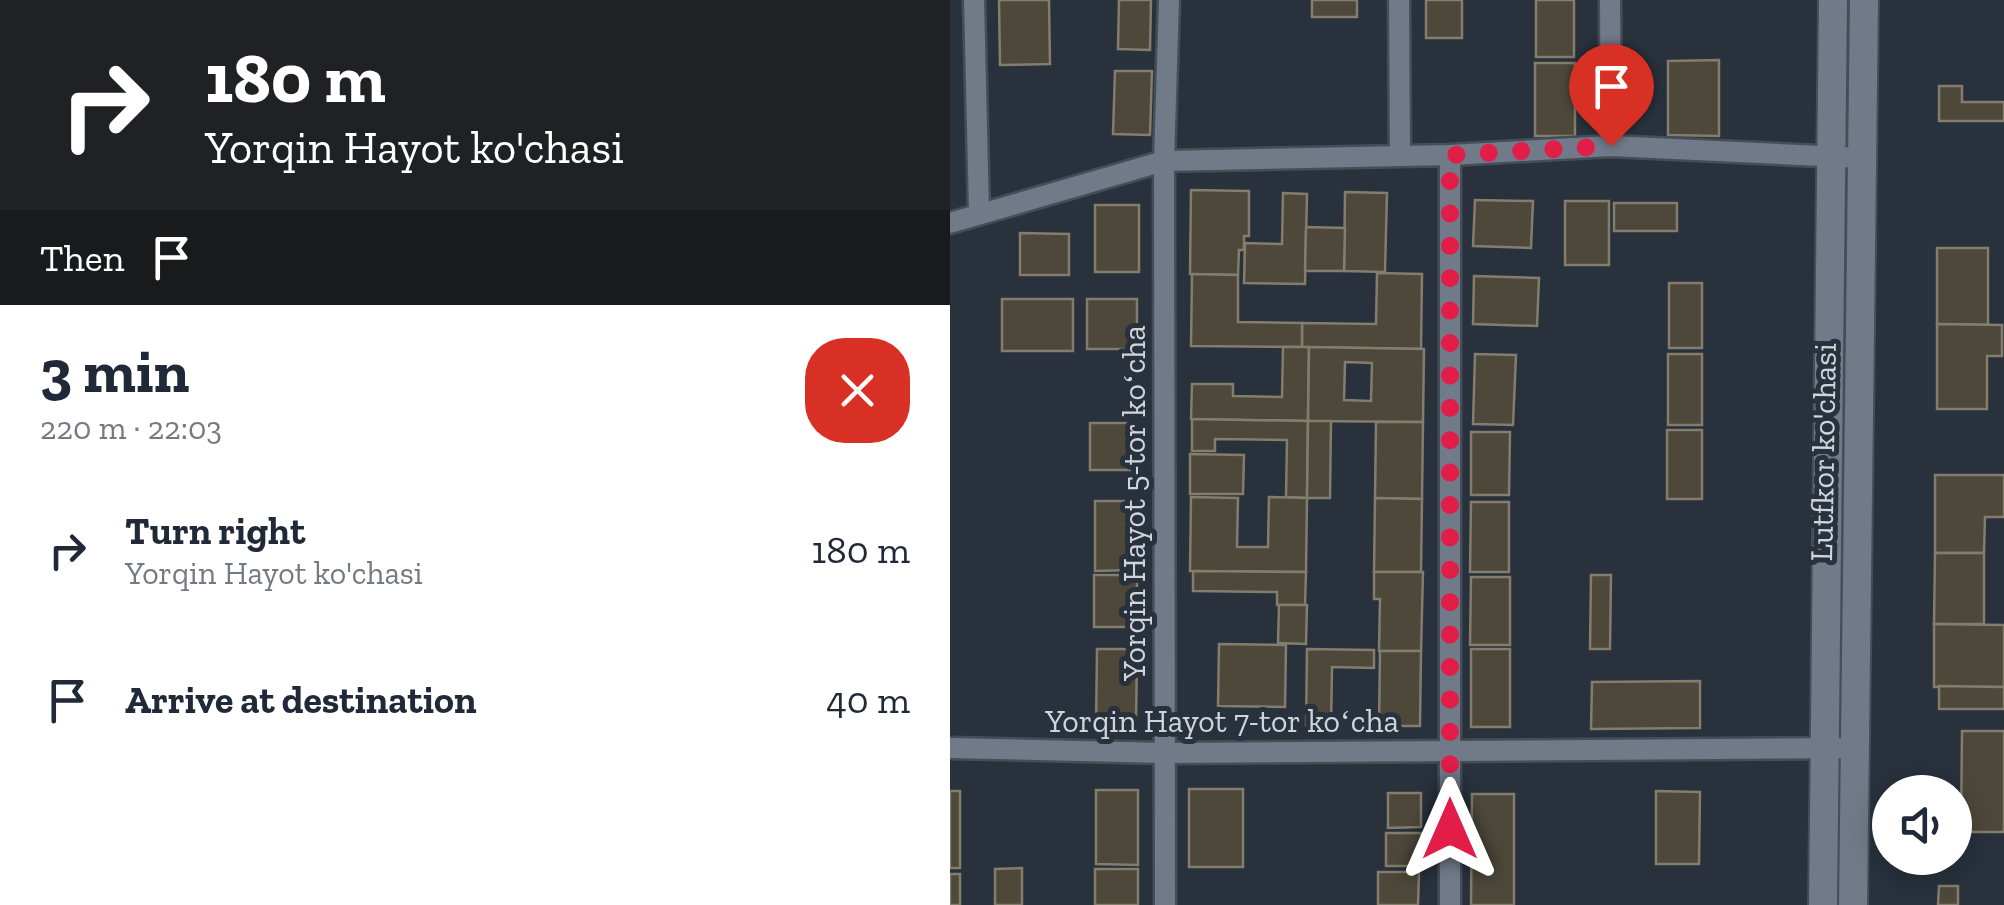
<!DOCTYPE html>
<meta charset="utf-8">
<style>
:root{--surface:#fff;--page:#f2f2f3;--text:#1f2937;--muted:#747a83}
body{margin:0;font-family:"Zilla Slab",serif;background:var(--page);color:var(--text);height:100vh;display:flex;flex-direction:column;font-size:38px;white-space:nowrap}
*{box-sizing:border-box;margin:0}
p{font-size:32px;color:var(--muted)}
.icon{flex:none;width:55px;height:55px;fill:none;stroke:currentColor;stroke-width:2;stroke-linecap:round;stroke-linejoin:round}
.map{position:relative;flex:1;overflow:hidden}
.side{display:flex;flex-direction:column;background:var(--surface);width:950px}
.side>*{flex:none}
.hud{background:#202124;color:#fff;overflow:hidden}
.tools{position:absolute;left:922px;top:775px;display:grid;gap:20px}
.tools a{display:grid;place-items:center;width:100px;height:100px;border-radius:50%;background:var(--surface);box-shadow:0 5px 25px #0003;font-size:50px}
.pin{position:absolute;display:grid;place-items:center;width:85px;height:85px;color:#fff;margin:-102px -42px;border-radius:50% 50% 50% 0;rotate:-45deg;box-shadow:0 0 10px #0007}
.pin .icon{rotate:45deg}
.me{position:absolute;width:110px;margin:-55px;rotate:0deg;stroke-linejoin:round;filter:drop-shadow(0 0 8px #0008)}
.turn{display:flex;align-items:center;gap:35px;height:210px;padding:0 40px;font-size:45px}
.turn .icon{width:130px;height:130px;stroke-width:2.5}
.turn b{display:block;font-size:70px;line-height:85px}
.then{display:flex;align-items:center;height:95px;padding:0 40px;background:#0003;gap:20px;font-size:38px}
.round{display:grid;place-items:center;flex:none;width:105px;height:105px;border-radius:40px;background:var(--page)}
.headline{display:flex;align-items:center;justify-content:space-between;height:170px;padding:0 40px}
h1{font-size:60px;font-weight:800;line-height:75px}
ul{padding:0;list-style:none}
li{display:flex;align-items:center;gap:30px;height:150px;padding:0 40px}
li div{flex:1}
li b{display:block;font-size:38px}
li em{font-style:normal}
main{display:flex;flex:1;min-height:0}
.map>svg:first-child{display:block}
.building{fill:#4d4839;stroke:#827d6d;stroke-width:2.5;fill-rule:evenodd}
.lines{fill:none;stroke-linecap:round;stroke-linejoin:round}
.street-casing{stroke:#454d57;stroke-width:25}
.secondary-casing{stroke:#454d57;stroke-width:32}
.street{stroke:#707a88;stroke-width:20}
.secondary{stroke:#707a88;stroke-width:28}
.route{stroke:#e11d48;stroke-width:18;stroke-dasharray:0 32.4}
.labels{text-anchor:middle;stroke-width:10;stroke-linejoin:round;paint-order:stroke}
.street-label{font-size:32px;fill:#cfd5dd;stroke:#28313c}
</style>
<main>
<section class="side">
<div class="hud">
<div class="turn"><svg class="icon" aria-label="right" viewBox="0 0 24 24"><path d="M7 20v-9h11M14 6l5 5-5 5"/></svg><div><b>180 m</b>Yorqin Hayot ko'chasi</div></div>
<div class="then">Then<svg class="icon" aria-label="arrive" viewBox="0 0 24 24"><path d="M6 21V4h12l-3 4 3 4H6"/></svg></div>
</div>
<div class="headline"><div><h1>3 min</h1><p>220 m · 22:03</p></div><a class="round" style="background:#d93025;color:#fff"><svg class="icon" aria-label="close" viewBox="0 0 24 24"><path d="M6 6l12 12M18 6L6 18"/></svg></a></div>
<ul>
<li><svg class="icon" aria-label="right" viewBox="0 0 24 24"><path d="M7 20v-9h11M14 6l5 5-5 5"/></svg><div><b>Turn right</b><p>Yorqin Hayot ko'chasi</p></div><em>180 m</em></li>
<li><svg class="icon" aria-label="arrive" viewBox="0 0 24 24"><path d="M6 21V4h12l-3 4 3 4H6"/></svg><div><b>Arrive at destination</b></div><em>40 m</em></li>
</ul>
</section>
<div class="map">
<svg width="1054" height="905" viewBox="0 0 1054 905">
<rect width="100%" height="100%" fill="#28313c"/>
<g class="building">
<path d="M49,0H99L100,64L50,65Z"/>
<path d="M169,0H201L200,50L168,49Z"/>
<rect x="362" y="0" width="45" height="17"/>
<rect x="476" y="0" width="36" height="38"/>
<rect x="586" y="0" width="38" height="57"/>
<path d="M769,60V136L718,135V61Z"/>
<rect x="585" y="63" width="40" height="73"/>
<path d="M165,71H202L200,135L163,134Z"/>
<path d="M989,86H1012V102H1054V121H989Z"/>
<path d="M241,190L299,191V236H294V250H289L288,275L240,274Z"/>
<path d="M395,192L437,193L435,272L394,271Z"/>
<path d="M333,193L357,194L355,284L294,283L295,243L332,244Z"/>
<path d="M525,200L583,201L581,248L523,246Z"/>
<rect x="615" y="201" width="44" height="64"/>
<rect x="664" y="203" width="63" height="28"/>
<rect x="145" y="205" width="44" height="67"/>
<path d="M356,227L395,228L394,271H355Z"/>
<path d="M70,233L119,234V275H70Z"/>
<path d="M987,248H1038V325L987,324Z"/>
<path d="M427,273L472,274L471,349L352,347V323L426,324Z"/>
<path d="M242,274L288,275V322L352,323V347L241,346Z"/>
<path d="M524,276L589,278L587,326L523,324Z"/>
<rect x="719" y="283" width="33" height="65"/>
<rect x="52" y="299" width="71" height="52"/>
<rect x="137" y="299" width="50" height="50"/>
<path d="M987,324L1052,325V356H1037V409H987Z"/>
<path d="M333,347H359L358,421L241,419L242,384H283V396L332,397Z"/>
<path d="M359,347L474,349L473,422L358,421ZM395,362L422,363L421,401L394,400Z"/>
<path d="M525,354L566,355L563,425L523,424Z"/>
<rect x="718" y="354" width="34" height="71"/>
<path d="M242,419L358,421L357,498L336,497L337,440L265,439V451H242Z"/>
<path d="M358,421H381L380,498H357Z"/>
<path d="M426,422H473L472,499L425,498Z"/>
<rect x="140" y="423" width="46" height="47"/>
<rect x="717" y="430" width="35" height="69"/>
<path d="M521,432H560L559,495H521Z"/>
<path d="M240,454L294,455L293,494H240Z"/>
<path d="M985,475H1054V517H1035L1034,553H985Z"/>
<path d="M241,497L288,498L287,547H318L319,497L357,498L356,572L240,571Z"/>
<path d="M425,498L472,499L471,572H424Z"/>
<path d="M145,501H187V570L145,571Z"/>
<path d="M521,502H559V572H520Z"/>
<path d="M985,553H1034V624H984Z"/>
<path d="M243,571L356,572L355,605H327V592L243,591Z"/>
<path d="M424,572H473L471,651H429L430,599H424Z"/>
<rect x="144" y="575" width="43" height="52"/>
<path d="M641,575H661L660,649H640Z"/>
<path d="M521,577H560V645H520Z"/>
<path d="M329,605H357L356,644L328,643Z"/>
<path d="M984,624L1054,625V687H984Z"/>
<path d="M269,644L336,645L335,707L268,706Z"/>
<path d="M147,649H187L186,727H146Z"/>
<path d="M357,649L424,650V668L382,667L381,727H356Z"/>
<rect x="521" y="649" width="39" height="78"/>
<path d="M430,651H471L470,726H429Z"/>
<path d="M750,681V728L641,729L642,682Z"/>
<path d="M989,686L1054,687V709H989Z"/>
<path d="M1012,731H1054V832H1011Z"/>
<rect x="239" y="789" width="54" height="78"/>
<path d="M146,790H188V865L146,864Z"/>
<rect x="0" y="791" width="10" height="77"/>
<path d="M706,791L750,792L749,864H706Z"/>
<path d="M438,793H471V827L438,828Z"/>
<path d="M522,794H564V905H521Z"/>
<rect x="436" y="833" width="35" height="33"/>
<path d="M72,868V905H45V869Z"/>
<rect x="145" y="869" width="43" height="36"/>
<path d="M428,872H469L468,905H428Z"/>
<rect x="0" y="874" width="10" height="31"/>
<path d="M989,886H1008V905H988Z"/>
</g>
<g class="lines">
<g class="street-casing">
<g id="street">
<path d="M24,0L29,211"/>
<path d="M449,0L450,155"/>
<path d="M660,0L661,146"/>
<path d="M0,223L214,161L500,155L661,146L912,158"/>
<path d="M0,748L215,753L904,748"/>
<path d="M215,905L214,161L219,0"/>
<path d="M500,905V155"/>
</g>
</g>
<g class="secondary-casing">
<g id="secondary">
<path d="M873,905L883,0"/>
<path d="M903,905L914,0"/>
</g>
</g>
<use href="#street" class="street"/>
<use href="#secondary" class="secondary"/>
</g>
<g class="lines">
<path class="route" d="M500,829V155L661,146"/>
</g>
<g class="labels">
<g class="street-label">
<text transform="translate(873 452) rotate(-89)" y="11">Lutfkor ko'chasi</text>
<text transform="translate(184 503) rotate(-90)" y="11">Yorqin Hayot 5-tor koʻcha</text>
<text x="272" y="732">Yorqin Hayot 7-tor koʻcha</text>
</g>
</g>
</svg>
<div class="tools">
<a><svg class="icon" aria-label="sound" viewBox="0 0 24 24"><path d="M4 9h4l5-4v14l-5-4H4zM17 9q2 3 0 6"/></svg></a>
</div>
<div class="pin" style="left:661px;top:146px;background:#d93025"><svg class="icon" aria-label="arrive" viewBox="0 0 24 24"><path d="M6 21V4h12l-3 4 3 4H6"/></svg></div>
<svg class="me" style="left:500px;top:829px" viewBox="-20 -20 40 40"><path d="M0-17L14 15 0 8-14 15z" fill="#e11d48" stroke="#fff" stroke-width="4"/></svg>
</div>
</main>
